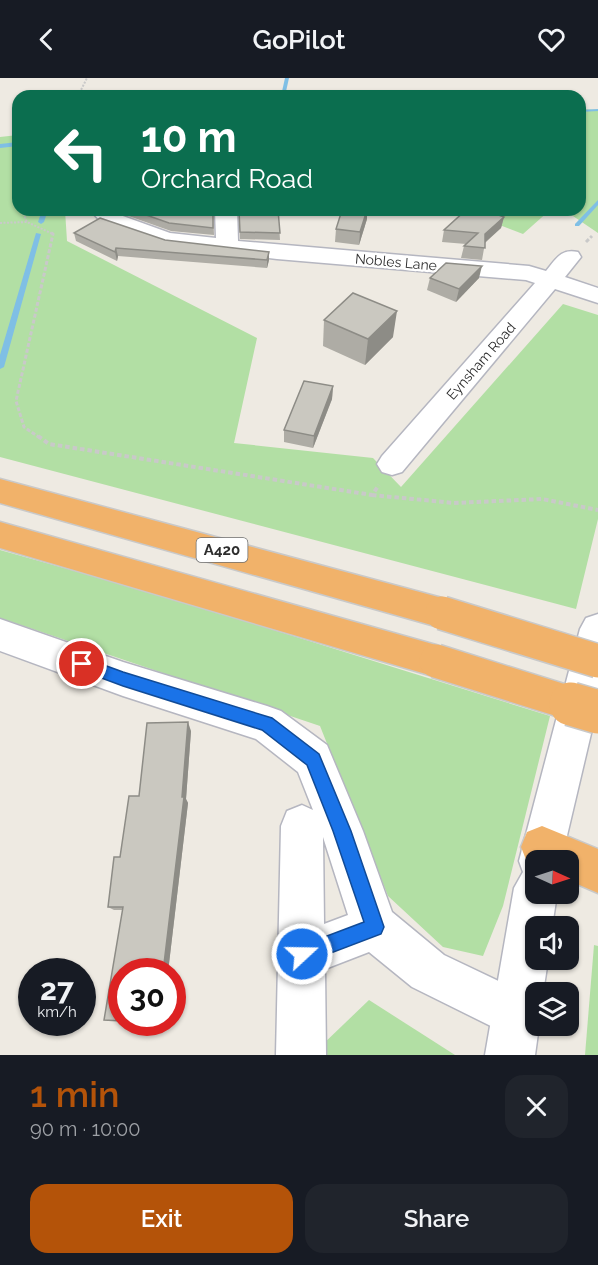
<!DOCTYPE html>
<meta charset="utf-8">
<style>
:root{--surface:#171b24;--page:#20242c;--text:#f1f3f6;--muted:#9ea1a6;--accent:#b45309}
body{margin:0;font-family:Raleway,sans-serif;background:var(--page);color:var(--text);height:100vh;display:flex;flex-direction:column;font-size:22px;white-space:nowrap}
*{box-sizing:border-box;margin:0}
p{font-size:20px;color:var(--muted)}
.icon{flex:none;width:33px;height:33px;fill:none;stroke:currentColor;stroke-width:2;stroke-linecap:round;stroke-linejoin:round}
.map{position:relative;height:977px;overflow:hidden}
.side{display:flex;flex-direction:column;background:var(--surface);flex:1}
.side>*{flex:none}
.guide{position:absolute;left:12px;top:12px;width:574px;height:126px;border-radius:18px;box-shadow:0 2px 4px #0004;background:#0b6e4f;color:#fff;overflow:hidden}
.needle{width:39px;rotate:93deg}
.buttons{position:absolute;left:525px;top:772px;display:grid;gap:12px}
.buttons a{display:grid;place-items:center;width:54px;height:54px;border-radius:12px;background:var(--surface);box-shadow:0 2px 4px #0004;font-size:30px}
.speed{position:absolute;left:18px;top:880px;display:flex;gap:12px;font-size:30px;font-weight:700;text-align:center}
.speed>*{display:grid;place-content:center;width:78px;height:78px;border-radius:50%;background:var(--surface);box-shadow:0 2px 4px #0004;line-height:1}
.speed small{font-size:15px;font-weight:400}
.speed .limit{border:9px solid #d22;background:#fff;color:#111}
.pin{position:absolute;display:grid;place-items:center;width:51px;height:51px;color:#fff;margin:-26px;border:3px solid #fff;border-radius:50%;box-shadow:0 2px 6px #0007}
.me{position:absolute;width:66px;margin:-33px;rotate:69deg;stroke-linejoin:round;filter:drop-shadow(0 0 4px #0008)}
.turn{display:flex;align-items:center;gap:21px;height:126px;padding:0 30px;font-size:27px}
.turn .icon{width:78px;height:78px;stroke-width:2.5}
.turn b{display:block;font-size:42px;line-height:51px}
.round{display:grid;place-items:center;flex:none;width:63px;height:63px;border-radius:18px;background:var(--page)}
.head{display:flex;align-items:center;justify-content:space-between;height:102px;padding:0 30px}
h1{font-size:36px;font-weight:600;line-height:45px;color:var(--accent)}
.action{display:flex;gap:12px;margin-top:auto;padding:12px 30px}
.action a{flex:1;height:69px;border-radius:18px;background:var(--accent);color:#fff;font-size:24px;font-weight:600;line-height:69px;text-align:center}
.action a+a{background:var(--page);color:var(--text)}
header{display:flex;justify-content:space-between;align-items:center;height:78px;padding:0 30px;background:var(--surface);font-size:27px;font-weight:600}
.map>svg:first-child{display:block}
.green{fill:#b2dfa4}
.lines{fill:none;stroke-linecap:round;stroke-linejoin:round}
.stream{fill:#7fbfe5;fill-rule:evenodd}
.street-casing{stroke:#b5b6c0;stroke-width:3}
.secondary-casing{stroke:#b5b6c0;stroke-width:3}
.highway-casing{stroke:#c9c9c9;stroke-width:3}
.path-far2{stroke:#c9c9c9;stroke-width:2;stroke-dasharray:2 1.5;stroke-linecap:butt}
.path-far1{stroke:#c9c9c9;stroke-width:3;stroke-dasharray:4 2;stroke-linecap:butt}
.path{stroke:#c9c9c9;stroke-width:4;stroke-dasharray:4.5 3;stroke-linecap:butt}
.street{fill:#fff;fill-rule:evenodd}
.secondary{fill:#fff;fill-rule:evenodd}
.highway{fill:#f1b26a;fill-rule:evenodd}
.highway-bridge-far1-casing{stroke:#c9c9c9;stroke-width:36;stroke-linecap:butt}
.highway-bridge-casing{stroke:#c9c9c9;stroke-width:46;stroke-linecap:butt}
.highway-bridge-far1{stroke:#f1b26a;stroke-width:33}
.highway-bridge{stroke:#f1b26a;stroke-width:43}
.wall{fill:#aeaca5}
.shaded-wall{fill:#8d8c86}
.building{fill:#cac8c0;stroke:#8d8c86;stroke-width:1.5}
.route{fill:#1a73e8;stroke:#114b97;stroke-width:1.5}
.labels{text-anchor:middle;stroke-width:4.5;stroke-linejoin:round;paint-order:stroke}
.far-street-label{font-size:14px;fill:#2e2e2e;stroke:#fff}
.shield{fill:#fff;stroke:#6d6d6d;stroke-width:1.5}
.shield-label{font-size:15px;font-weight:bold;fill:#2e2e2e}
</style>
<header><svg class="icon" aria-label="back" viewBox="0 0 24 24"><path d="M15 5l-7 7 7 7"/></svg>GoPilot<svg class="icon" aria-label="heart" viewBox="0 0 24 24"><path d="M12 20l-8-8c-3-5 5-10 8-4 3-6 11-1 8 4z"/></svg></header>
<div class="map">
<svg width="598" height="977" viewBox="0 0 598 977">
<rect width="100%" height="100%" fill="#eeeae2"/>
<g class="green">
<path d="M581,31L598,32V155L570,136L552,132H580Z"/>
<path d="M18,57V132H65L67,163L257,260L234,365L373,380L401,409L563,226L598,237V441L576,531L0,379V59Z"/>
<path d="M460,132H550L523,156Z"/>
<path d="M0,472L171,520L550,638L503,828L483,878L443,869L388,818L320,648L0,540Z"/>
<path d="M594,867L598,868V977H585Z"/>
<path d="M369,922L455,977H319V970Z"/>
</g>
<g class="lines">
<g class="stream">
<path d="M285,0H289L285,18H281Z"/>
<path d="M598,31V33L580,34V32Z"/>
<path d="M18,64V68L0,70V66Z"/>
<path d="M598,122V127L579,148H575V146Z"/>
<path d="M42,132H48L44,144L41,146L38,144Z"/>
<path d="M36,155L41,156L4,289L0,291V277Z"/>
</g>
<g class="street-casing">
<g id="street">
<path d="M90,132H113L120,137L170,155L216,160L215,132H237L238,163L529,188L546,193C556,181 561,170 578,174L581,179L565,199L598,210V225L555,211L402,394L392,397L382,394L377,386L382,378L535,205L526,202L277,181L167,168L104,147Z"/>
<path d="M0,541L123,584L267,628L281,633L327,667L363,753L392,834L444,877L532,919C537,931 537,941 532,953L515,960L412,909L369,874L325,891L326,977H276L281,748L287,733L302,727L313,732L298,694L256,661L123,618L0,573ZM323,759L348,837L324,846Z"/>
</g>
</g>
<g class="secondary-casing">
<path id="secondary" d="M598,536V626L561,783H536V816H557L552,849H536V882H548L543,915H536V948H539L535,977H485L514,810L523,794L519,783L580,551L586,540Z"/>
</g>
<g class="highway-casing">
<g id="highway">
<path d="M0,401L442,520L454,524L459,535L454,546L442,550L0,425Z"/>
<path d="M0,444L436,567L449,571L454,583L449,595L436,599L0,470Z"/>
<path d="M542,748L598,771V815L568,802V783H536V788L527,784L521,769L527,754Z"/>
</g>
</g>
<g class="path-far2">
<path d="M78,18L87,0"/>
<path d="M22,132L27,144L53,156"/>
<path d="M0,145L27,144"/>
</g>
<g class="path-far1">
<path d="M586,164L592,158"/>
<path d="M40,360L24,349L16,323L53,156L50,154"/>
</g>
<g class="path">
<path d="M38,358L49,366L372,417L379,407"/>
<path d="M372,417L454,425L542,421L598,432"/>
</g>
<use href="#street" class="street"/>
<use href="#secondary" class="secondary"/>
<use href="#highway" class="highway"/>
<g class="highway-bridge-far1-casing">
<g id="highway-bridge-far1">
<path d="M442,535L598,583"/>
<path d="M436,583L576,627"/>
</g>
</g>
<g class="highway-bridge-casing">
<path id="highway-bridge" d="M571,626L598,634"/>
</g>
<use href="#highway-bridge-far1" class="highway-bridge-far1"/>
<use href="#highway-bridge" class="highway-bridge"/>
</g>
<g class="wall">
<path d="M122,132H213L214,157L171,153L123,136Z"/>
<path d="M239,132H278L280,162L240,161Z"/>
<path d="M504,139L501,150L485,165L482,182L461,180L464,168L466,166L442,164L444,152Z"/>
<path d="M367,141L359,167L335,164L336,151Z"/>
<path d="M74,155L269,182L267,190L118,178L117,183L76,163Z"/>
<path d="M430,200H479L456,224L427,212Z"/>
<path d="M324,242L393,259L365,287L323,268Z"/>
<path d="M333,308L332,321L313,370L284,364V352Z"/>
<path d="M191,653L186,721L188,725L168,894H122V832H114L108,829L120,779L139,718Z"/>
</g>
<g class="shaded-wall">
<path d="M367,132V141L359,167L360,154Z"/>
<path d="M504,139L501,150L482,167L485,156Z"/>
<path d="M116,170L118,178L117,183L115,174Z"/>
<path d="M269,174V182L267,190V182Z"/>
<path d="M482,188L479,200L456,224L459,211Z"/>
<path d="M397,233L393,259L365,287L368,261Z"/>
<path d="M333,308L332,321L313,370L314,358Z"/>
<path d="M188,644L191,653L186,721L188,725L168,894H163L182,719Z"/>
</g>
<g class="building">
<path d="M132,132H213V150L169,145Z"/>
<path d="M239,132H278L280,155L240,154Z"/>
<path d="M342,132H367L360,154L336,151Z"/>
<path d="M466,132H485L504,139L485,156V170L464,168L478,155L444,152Z"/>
<path d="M100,140L165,162L269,174L267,182L116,170L115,174L74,155Z"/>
<path d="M446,185L482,188L459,211L430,200Z"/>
<path d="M353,215L397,233L368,261L324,242Z"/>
<path d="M304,303L333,308L314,358L284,352Z"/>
<path d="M188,644L182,719H184L163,894H122V943L104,942L123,829H108L114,779H120L129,718H139L147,645Z"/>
</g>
<path class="route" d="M82,579L123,594L272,640L319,676L351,753L384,849L381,856L302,886L295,883L293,876L295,870L364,844L333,753L307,687L262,652L123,608L77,591L75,586L77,581Z"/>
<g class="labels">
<g class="far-street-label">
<text transform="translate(396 184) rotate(5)" y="5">Nobles Lane</text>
<text transform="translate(481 283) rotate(-49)" y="5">Eynsham Road</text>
</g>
<rect class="shield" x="196.5" y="460" width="51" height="24" rx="4.5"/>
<g class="shield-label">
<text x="222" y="477">A420</text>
</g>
</g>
</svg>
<div class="buttons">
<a><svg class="needle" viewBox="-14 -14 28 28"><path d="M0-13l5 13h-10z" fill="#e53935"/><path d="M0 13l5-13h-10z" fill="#9ea1a6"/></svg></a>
<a><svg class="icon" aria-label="sound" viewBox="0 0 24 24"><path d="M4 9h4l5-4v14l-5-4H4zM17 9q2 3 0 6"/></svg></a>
<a><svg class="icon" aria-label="layers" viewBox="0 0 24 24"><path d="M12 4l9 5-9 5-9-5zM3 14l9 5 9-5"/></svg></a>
</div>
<div class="speed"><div>27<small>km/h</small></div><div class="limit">30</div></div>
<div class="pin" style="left:82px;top:586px;background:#d93025"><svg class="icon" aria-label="arrive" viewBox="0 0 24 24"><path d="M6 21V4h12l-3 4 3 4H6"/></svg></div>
<svg class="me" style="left:302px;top:876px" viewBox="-20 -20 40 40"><circle r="17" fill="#1a73e8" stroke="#fff" stroke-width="3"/><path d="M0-11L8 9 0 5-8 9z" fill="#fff"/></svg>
<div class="guide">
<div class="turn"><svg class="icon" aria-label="left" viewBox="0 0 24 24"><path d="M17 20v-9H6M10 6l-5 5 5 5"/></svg><div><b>10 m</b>Orchard Road</div></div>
</div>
</div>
<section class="side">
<div class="head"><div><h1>1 min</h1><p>90 m · 10:00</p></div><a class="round"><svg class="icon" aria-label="close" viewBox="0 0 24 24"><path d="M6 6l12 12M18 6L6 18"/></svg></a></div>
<div class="action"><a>Exit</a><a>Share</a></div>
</section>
